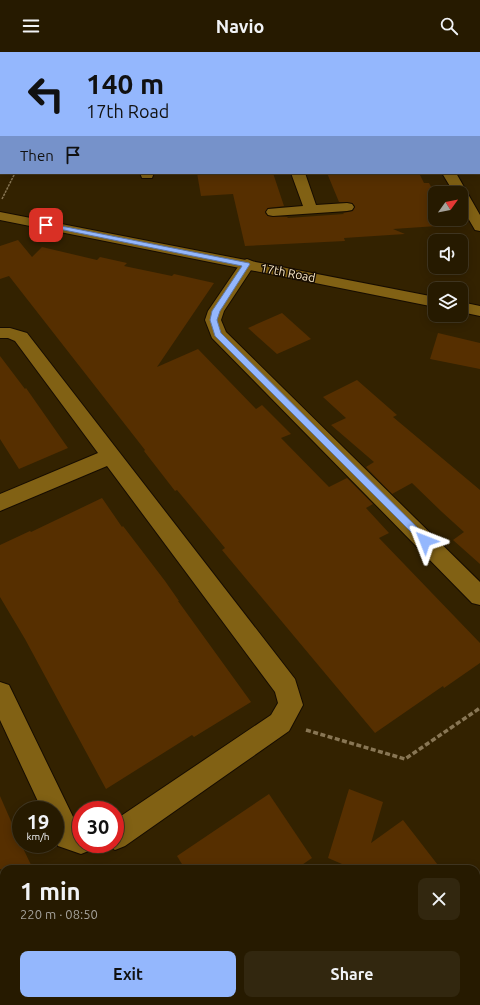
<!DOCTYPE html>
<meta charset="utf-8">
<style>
:root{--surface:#261a00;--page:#32270f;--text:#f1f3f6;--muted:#a4a199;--line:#423822;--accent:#94b7fd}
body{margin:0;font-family:Ubuntu,sans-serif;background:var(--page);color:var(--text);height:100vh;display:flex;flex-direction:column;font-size:15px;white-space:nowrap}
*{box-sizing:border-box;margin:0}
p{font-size:13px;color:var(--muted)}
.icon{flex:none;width:22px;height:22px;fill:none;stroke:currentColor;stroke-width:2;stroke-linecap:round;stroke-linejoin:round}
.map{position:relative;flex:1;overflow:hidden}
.side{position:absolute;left:0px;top:813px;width:480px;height:140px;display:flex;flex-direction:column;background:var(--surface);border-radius:12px 12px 0 0;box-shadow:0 2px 10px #0003,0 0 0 1px var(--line)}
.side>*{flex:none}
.banner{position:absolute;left:0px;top:0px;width:480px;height:122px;box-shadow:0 2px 10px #0003,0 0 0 1px var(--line);background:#94b7fd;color:#111;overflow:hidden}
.needle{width:26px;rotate:57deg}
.tools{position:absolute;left:428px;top:134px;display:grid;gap:8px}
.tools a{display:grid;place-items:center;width:40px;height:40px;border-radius:8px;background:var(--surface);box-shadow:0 2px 10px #0003,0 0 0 1px var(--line);font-size:20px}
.speed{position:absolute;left:12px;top:749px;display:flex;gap:8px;font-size:20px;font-weight:700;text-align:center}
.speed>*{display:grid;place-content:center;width:52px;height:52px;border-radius:50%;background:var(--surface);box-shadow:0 2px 10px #0003,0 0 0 1px var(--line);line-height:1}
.speed small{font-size:10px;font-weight:400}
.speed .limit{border:6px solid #d22;background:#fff;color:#111}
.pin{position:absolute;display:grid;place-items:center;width:34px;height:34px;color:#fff;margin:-17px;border-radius:8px;box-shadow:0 2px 6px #0006}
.me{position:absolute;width:44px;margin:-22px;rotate:315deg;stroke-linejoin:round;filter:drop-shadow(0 0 3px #0008)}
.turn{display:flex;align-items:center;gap:14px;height:84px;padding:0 20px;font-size:18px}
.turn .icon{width:52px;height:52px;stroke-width:2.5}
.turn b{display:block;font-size:28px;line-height:34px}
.then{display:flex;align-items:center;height:38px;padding:0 20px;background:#0003;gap:8px;font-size:15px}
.round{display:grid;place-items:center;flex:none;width:42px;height:42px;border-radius:8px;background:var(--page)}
.head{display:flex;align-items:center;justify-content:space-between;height:68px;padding:0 20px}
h1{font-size:24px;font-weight:700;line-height:30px}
.cta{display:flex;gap:8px;margin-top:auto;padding:8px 20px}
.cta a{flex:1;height:46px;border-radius:8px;background:var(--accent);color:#111;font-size:16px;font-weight:700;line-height:46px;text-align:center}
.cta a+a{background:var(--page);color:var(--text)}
header{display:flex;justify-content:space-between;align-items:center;height:52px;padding:0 20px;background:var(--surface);font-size:18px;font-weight:700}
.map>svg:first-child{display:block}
.building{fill:#562f00}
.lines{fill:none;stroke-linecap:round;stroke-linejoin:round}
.minor-casing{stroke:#160c00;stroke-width:2}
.tertiary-casing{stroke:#160c00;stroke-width:2}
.path-far1{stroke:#887654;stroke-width:1.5;stroke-dasharray:2.5 1;stroke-linecap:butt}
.path{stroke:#887654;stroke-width:3.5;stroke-dasharray:5 2.5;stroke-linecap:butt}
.minor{fill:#816114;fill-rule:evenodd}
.tertiary{fill:#816114;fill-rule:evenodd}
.route{fill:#94b7fd;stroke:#6077a4}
.labels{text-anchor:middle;stroke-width:3;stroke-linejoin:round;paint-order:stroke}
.far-street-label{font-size:12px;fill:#fceac8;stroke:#160c00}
</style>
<header><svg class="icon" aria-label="menu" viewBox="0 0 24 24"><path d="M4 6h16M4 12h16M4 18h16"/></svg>Navio<svg class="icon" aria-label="search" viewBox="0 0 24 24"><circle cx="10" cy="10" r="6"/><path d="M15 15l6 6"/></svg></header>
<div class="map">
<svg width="480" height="953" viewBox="0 0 480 953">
<rect width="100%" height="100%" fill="#320"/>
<g class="building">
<path d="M197,121H273L284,154L268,156L265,161L268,164L287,165L288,166L344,162L343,161L353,159L355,154L352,151L339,150L327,121H419L424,131H429L435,142V167H449L452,173L393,177L405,182L344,186L345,189L245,194L233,142L201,144Z"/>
<path d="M18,188L32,205L42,195L97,208L100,205L127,211L124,214L172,224L174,222L214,231L157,315L198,297L256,357L262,353L291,382L281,386L329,435L347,426L373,452L366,456L389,481L379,486L480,591V611L444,636L443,634L375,681L222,498L225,496L197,462L177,438L175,439L144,399L145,398L9,224L0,227V194Z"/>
<path d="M282,261L311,287L277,302L248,276Z"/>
<path d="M438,281L480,291V317L430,307Z"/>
<path d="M0,304L25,337L26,336L68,396L19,417L0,387Z"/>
<path d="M357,328L397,363L393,365L480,438V512L453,488L464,480L442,460L412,431L392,442L366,415L374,410L331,373L346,366L323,345Z"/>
<path d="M102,446L122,475L123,474L165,529L179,549H178L251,650L194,685L192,683L106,737L25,587L0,545V493L30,479L31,480Z"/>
<path d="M349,737L383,750L371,791L403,768L441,817H335L342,812L328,806Z"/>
<path d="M269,742L312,806L296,817H185L177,804Z"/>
<path d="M0,744L21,792L33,817H0Z"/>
</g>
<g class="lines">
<g class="minor-casing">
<g id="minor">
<path d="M299,0H322V1Z"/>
<rect x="377" y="0" width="10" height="1"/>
<rect x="479" y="41" width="1" height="8"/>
<path d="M0,47L1,48V56L0,55Z"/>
<path d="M140,121H154L152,126H142Z"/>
<path d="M291,121H305L316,153L347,151L352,152L354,155L352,158L347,159L273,164L268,163L266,160L268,157L303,154Z"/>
<path d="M442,121H456L480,163V179L475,178L461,154V141H454Z"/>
<path d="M247,207L252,209L255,212L224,259L221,268L226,280L480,530V553L472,551L212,286L205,268L208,259L242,209Z"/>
<path d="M0,276H10L27,281L295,627L303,653L289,679L125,794L115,798L105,792H115V768L271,663L278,651L275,640L107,414L0,459V442L98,401L15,289L8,286H0Z"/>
<path d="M0,630L9,633L77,773L81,774V792H93L91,798L81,802L58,794L55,787V758H42L0,668Z"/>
</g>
</g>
<g class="tertiary-casing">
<g id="tertiary">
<path d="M0,160L435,245V255L0,168Z"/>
<path d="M461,250L480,254V264L461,260Z"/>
</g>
</g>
<path class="path-far1" d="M2,147L15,121"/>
<g class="path">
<path d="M306,678L405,707L480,656"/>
<path d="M105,949L106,953"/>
</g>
<use href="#minor" class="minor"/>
<use href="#tertiary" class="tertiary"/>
</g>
<path class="route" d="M46,171L249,211L250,212L220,259L217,268L221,281L428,486L429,489L428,491H422L215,284L210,268L212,259L242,214L44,174L43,173Z"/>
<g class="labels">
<g class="far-street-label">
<text transform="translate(288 221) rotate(11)" y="4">17th Road</text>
</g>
</g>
</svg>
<div class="tools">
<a><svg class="needle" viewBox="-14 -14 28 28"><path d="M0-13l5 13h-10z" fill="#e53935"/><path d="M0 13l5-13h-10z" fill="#a4a199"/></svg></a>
<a><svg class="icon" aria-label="sound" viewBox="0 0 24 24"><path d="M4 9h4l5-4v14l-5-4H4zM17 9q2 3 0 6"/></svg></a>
<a><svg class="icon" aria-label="layers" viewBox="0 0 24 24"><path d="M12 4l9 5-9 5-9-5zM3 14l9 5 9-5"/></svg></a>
</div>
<div class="speed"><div>19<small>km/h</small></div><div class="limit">30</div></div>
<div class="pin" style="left:46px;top:173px;background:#d93025"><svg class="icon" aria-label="arrive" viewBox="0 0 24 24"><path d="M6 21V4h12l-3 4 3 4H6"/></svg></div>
<svg class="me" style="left:425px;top:489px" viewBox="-20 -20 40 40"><path d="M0-17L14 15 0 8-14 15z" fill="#94b7fd" stroke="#fff" stroke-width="4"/></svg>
<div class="banner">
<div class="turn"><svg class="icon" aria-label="left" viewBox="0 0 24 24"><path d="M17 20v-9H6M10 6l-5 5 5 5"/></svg><div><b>140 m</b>17th Road</div></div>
<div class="then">Then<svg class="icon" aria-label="arrive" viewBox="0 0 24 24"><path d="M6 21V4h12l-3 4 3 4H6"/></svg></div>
</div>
<section class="side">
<div class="head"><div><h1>1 min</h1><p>220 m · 08:50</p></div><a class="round"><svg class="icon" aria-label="close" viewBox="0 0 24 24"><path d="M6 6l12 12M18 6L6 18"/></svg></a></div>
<div class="cta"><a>Exit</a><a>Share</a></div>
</section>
</div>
